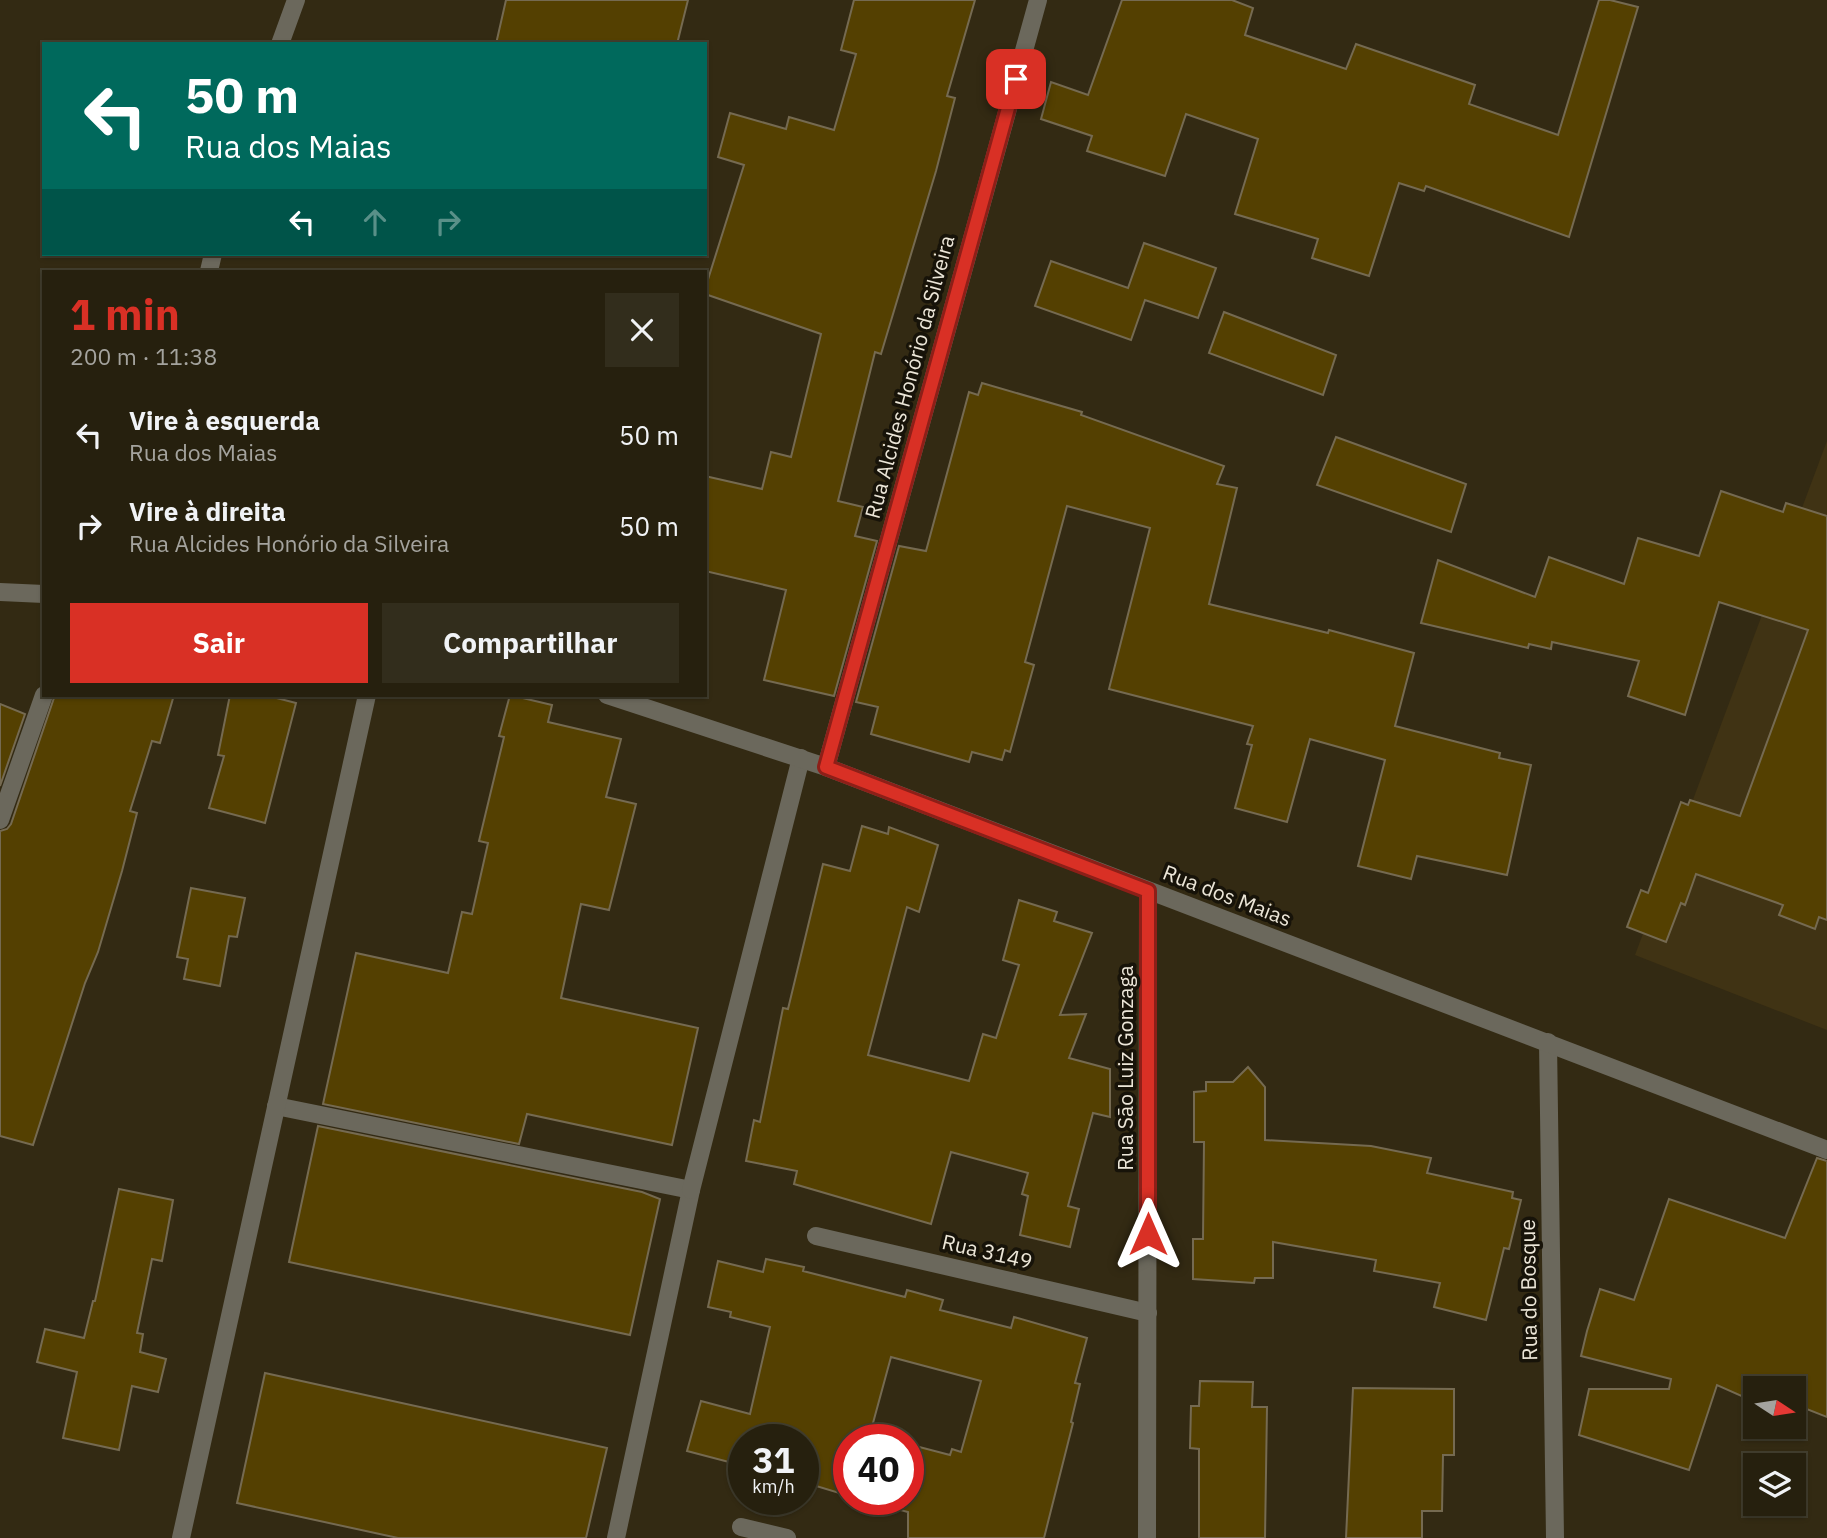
<!DOCTYPE html>
<html lang="pt">
<meta charset="utf-8">
<style>
:root{--surface:#26200e;--page:#322d1c;--text:#f1f3f6;--muted:#a4a39e;--line:#423e2e;--accent:#d93025}
body{margin:0;font-family:"IBM Plex Sans",sans-serif;background:var(--page);color:var(--text);height:100vh;display:flex;flex-direction:column;font-size:26px;white-space:nowrap}
*{box-sizing:border-box;margin:0}
p{font-size:23px;color:var(--muted)}
.icon{flex:none;width:38px;height:38px;fill:none;stroke:currentColor;stroke-width:2;stroke-linecap:round;stroke-linejoin:round}
.map{position:relative;flex:1;overflow:hidden}
.side{position:absolute;left:42px;top:270px;width:665px;height:427px;display:flex;flex-direction:column;background:var(--surface);border-radius:0px;box-shadow:0 2px 5px #0004,0 0 0 2px var(--line)}
.side>*{flex:none}
.hud{position:absolute;left:42px;top:42px;width:665px;height:214px;border-radius:0px;box-shadow:0 2px 5px #0004,0 0 0 2px var(--line);background:#00695c;color:#fff;overflow:hidden}
.needle{width:46px;rotate:102deg}
.fabs{position:absolute;left:1743px;top:1376px;display:grid;gap:14px}
.fabs a{display:grid;place-items:center;width:63px;height:63px;border-radius:0px;background:var(--surface);box-shadow:0 2px 5px #0004,0 0 0 2px var(--line);font-size:35px}
.speed{position:absolute;left:728px;top:1424px;display:flex;gap:14px;font-size:35px;font-weight:700;text-align:center}
.speed>*{display:grid;place-content:center;width:91px;height:91px;border-radius:50%;background:var(--surface);box-shadow:0 2px 5px #0004,0 0 0 2px var(--line);line-height:1}
.speed small{font-size:18px;font-weight:400}
.speed .limit{border:10px solid #d22;background:#fff;color:#111}
.pin{position:absolute;display:grid;place-items:center;width:60px;height:60px;color:#fff;margin:-30px;border-radius:14px;box-shadow:0 4px 10px #0006}
.me{position:absolute;width:77px;margin:-38px;rotate:0deg;stroke-linejoin:round;filter:drop-shadow(0 0 5px #0008)}
.turn{display:flex;align-items:center;gap:24px;height:147px;padding:0 28px;font-size:32px}
.turn .icon{width:91px;height:91px;stroke-width:2.5}
.turn b{display:block;font-size:49px;line-height:60px}
.lanes{display:flex;align-items:center;height:66px;padding:0 28px;background:#0003;justify-content:center;gap:35px;direction:ltr}
.lanes .off{opacity:.35}
.round{display:grid;place-items:center;flex:none;width:74px;height:74px;border-radius:0px;background:var(--page)}
.headline{display:flex;align-items:center;justify-content:space-between;height:119px;padding:0 28px}
h1{font-size:42px;font-weight:700;line-height:52px;color:var(--accent)}
.button{display:flex;gap:14px;margin-top:auto;padding:14px 28px}
.button a{flex:1;height:80px;border-radius:0px;background:var(--accent);color:#fff;font-size:28px;font-weight:700;line-height:80px;text-align:center}
.button a+a{background:var(--page);color:var(--text)}
ul{padding:0;list-style:none}
li{display:flex;align-items:center;gap:21px;height:91px;padding:0 28px}
li div{flex:1}
li b{display:block;font-size:26px}
li em{font-style:normal}
.map>svg:first-child{display:block}
.built{fill:#403314}
.building{fill:#544001;stroke:#756a51;stroke-width:2}
.lines{fill:none;stroke-linecap:round;stroke-linejoin:round}
.minor{stroke:#6b685c;stroke-width:18}
.tertiary{stroke:#6b685c;stroke-width:18}
.route-casing{stroke:#8d1f18;stroke-width:18}
.route{stroke:#d93025;stroke-width:12}
.labels{text-anchor:middle;stroke-width:7;stroke-linejoin:round;paint-order:stroke}
.street-label{font-size:21px;fill:#ece6d8;stroke:#171309}
</style>
<div class="map">
<svg width="1827" height="1538" viewBox="0 0 1827 1538">
<rect width="100%" height="100%" fill="#332a13"/>
<path class="built" d="M1827,441V1030L1635,955Z"/>
<g class="building">
<path d="M506,0H688L677,44H496Z"/>
<path d="M854,0H975L947,96L955,98L936,171L881,354L875,352L838,501L863,507L855,536L877,541L834,696L764,680L786,590L705,571V476L762,489L771,452L791,457L821,334L705,294V289L744,165L718,157L730,113L786,129L789,117L834,130L856,54L841,50Z"/>
<path d="M1122,0H1232L1253,8L1245,35L1346,69L1356,44L1475,85L1469,104L1558,135L1599,0H1610L1638,7L1569,237L1426,186L1424,191L1399,183L1369,276L1312,258L1318,239L1235,214L1258,139L1186,114L1165,176L1087,151L1092,136L1041,119L1051,82L1088,95Z"/>
<path d="M1144,243L1216,268L1198,318L1145,300L1131,340L1035,306L1051,261L1128,288Z"/>
<path d="M1224,312L1336,355L1323,395L1209,353Z"/>
<path d="M982,383L1082,412L1081,415L1224,466L1217,484L1237,488L1209,604L1328,633L1329,630L1414,653L1395,726L1500,753L1499,758L1531,765L1507,875L1417,856L1411,879L1358,866L1385,760L1310,739L1287,822L1235,808L1252,745L1247,744L1253,726L1109,689L1150,528L1067,506L1025,662L1034,665L1010,752L1005,750L1002,760L972,752L969,762L871,734L878,707L856,702L899,546L926,551L969,392L978,395Z"/>
<path d="M1336,437L1466,484L1451,532L1317,485Z"/>
<path d="M1721,491L1783,512L1786,503L1827,516V920L1819,917L1815,929L1779,915L1783,905L1696,874L1685,905L1681,903L1666,942L1627,927L1641,890L1648,893L1681,802L1688,805L1690,800L1740,816L1808,630L1719,602L1685,715L1628,696L1639,661L1552,642L1551,649L1529,644L1528,648L1421,623L1438,560L1535,597L1549,557L1624,584L1638,538L1699,556Z"/>
<path d="M55,695H174L160,743L152,741L130,811L137,813L122,871L98,952L85,983L33,1145L0,1136V831L7,829L11,824Z"/>
<path d="M230,695H265L296,703L265,823L209,808L224,756L218,755Z"/>
<path d="M510,695L552,705L548,722L621,739L606,797L636,804L609,910L581,904L561,998L698,1028L672,1145L527,1114L519,1144L323,1104L356,953L448,973L462,912L472,914L488,843L479,841L504,737L499,736Z"/>
<path d="M0,704L25,714L0,786Z"/>
<path d="M862,826L888,834L889,827L938,845L919,912L907,907L868,1055L969,1081L983,1034L996,1038L1019,965L1003,960L1019,900L1057,912L1054,921L1092,933L1060,1015L1086,1014L1069,1058L1110,1069V1117L1093,1113L1068,1206L1079,1209L1070,1247L1020,1235L1028,1196L1022,1194L1028,1173L951,1152L931,1224L794,1184L797,1171L746,1161L754,1120L760,1122L783,1008L788,1009L823,864L850,871Z"/>
<path d="M191,888L245,898L237,937L229,936L220,986L184,979L188,959L177,957Z"/>
<path d="M1248,1067L1265,1087V1140L1371,1146L1431,1158L1427,1173L1513,1192L1512,1198L1521,1200L1509,1249L1504,1248L1486,1320L1434,1307L1440,1283L1374,1271L1376,1260L1273,1242V1278H1255L1254,1283L1193,1279V1239H1203L1204,1142H1194V1092L1206,1091V1082H1233Z"/>
<path d="M318,1126L642,1192L660,1199L630,1335L289,1262Z"/>
<path d="M1817,1158L1827,1161V1417L1794,1404V1388H1755V1402L1717,1385L1689,1470L1579,1435L1589,1389H1669L1671,1379L1581,1356L1587,1331L1600,1289L1634,1300L1669,1199L1785,1238Z"/>
<path d="M119,1189L173,1200L162,1261L152,1259L137,1333L143,1334L140,1352L166,1359L158,1392L132,1386L119,1450L63,1438L77,1372L37,1362L45,1329L84,1338L93,1301H95Z"/>
<path d="M766,1259L804,1267L803,1271L905,1297L907,1290L943,1300L940,1310L1011,1328L1014,1317L1087,1338L1075,1383L1080,1384L1071,1422L1073,1423L1044,1538H908V1512L863,1500H908V1444L950,1455L952,1449L961,1452L981,1381L891,1357L870,1434L894,1440H849V1496L803,1482V1440H744V1466L687,1451L701,1401L750,1414L770,1327L730,1317L731,1312L708,1307L718,1261L763,1272Z"/>
<path d="M265,1373L607,1448L586,1538H398L237,1503Z"/>
<path d="M1200,1381L1253,1382L1252,1407H1267L1265,1538H1199V1449L1190,1448L1191,1406H1199Z"/>
<path d="M1353,1388L1454,1389V1455H1443L1442,1511H1422V1538H1346Z"/>
</g>
<g class="lines">
<g class="minor">
<path d="M280,44L296,0"/>
<path d="M209,271L213,254"/>
<path d="M826,767L1038,0"/>
<path d="M0,820L44,695"/>
<path d="M1548,1042L1555,1538"/>
<path d="M276,1106L691,1190L616,1538"/>
<path d="M691,1190L801,758"/>
<path d="M816,1236L1148,1313"/>
<path d="M741,1527L787,1538"/>
<path d="M181,1538L367,695"/>
</g>
<g class="tertiary">
<path d="M0,592L44,594"/>
<path d="M607,695L826,767L1827,1150"/>
<path d="M1147,1538L1148,891"/>
</g>
</g>
<g class="lines">
<g class="route-casing">
<path id="route" d="M1016,79L826,767L1148,891V1234"/>
</g>
<use href="#route" class="route"/>
</g>
<g class="labels">
<g class="street-label">
<text transform="translate(910 377) rotate(-75)" y="7">Rua Alcides Honório da Silveira</text>
<text transform="translate(1227 896) rotate(21)" y="7">Rua dos Maias</text>
<text transform="translate(1126 1068) rotate(-90)" y="7">Rua São Luiz Gonzaga</text>
<text transform="translate(987 1252) rotate(13)" y="7">Rua 3149</text>
<text transform="translate(1529 1290) rotate(-91)" y="7">Rua do Bosque</text>
</g>
</g>
</svg>
<div class="fabs">
<a><svg class="needle" viewBox="-14 -14 28 28"><path d="M0-13l5 13h-10z" fill="#e53935"/><path d="M0 13l5-13h-10z" fill="#a4a39e"/></svg></a>
<a><svg class="icon" aria-label="layers" viewBox="0 0 24 24"><path d="M12 4l9 5-9 5-9-5zM3 14l9 5 9-5"/></svg></a>
</div>
<div class="speed"><div>31<small>km/h</small></div><div class="limit">40</div></div>
<div class="pin" style="left:1016px;top:79px;background:#d93025"><svg class="icon" aria-label="arrive" viewBox="0 0 24 24"><path d="M6 21V4h12l-3 4 3 4H6"/></svg></div>
<svg class="me" style="left:1148px;top:1234px" viewBox="-20 -20 40 40"><path d="M0-17L14 15 0 8-14 15z" fill="#d93025" stroke="#fff" stroke-width="4"/></svg>
<div class="hud">
<div class="turn"><svg class="icon" aria-label="left" viewBox="0 0 24 24"><path d="M17 20v-9H6M10 6l-5 5 5 5"/></svg><div><b>50 m</b>Rua dos Maias</div></div>
<div class="lanes"><svg class="icon" aria-label="left" viewBox="0 0 24 24"><path d="M17 20v-9H6M10 6l-5 5 5 5"/></svg><svg class="icon off" aria-label="ahead" viewBox="0 0 24 24"><path d="M12 20V5M6 11l6-6 6 6"/></svg><svg class="icon off" aria-label="right" viewBox="0 0 24 24"><path d="M7 20v-9h11M14 6l5 5-5 5"/></svg></div>
</div>
<section class="side">
<div class="headline"><div><h1>1 min</h1><p>200 m · 11:38</p></div><a class="round"><svg class="icon" aria-label="close" viewBox="0 0 24 24"><path d="M6 6l12 12M18 6L6 18"/></svg></a></div>
<ul>
<li><svg class="icon" aria-label="left" viewBox="0 0 24 24"><path d="M17 20v-9H6M10 6l-5 5 5 5"/></svg><div><b>Vire à esquerda</b><p>Rua dos Maias</p></div><em>50 m</em></li>
<li><svg class="icon" aria-label="right" viewBox="0 0 24 24"><path d="M7 20v-9h11M14 6l5 5-5 5"/></svg><div><b>Vire à direita</b><p>Rua Alcides Honório da Silveira</p></div><em>50 m</em></li>
</ul>
<div class="button"><a>Sair</a><a>Compartilhar</a></div>
</section>
</div>
